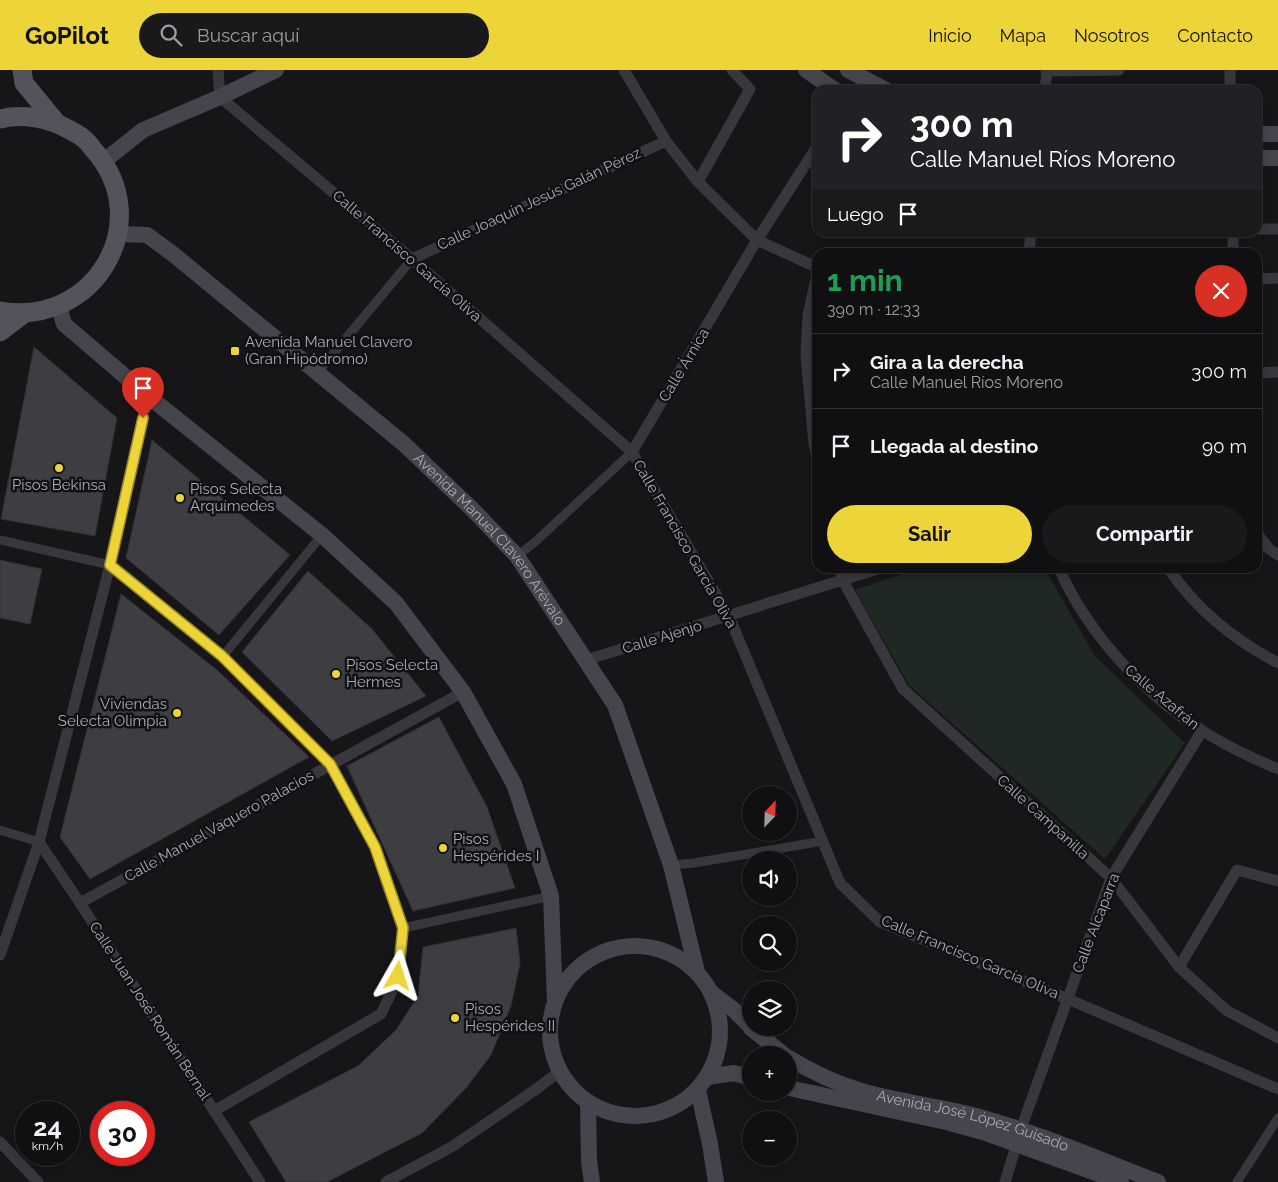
<!DOCTYPE html>
<html lang="es">
<meta charset="utf-8">
<style>
:root{--surface:#101012;--page:#19191b;--text:#f1f3f6;--muted:#9c9d9f;--line:#303032;--accent:#edd539}
body{margin:0;font-family:Raleway,sans-serif;background:var(--page);color:var(--text);height:100vh;display:flex;flex-direction:column;font-size:19px;white-space:nowrap}
*{box-sizing:border-box;margin:0}
p{font-size:16px;color:var(--muted)}
.icon{flex:none;width:28px;height:28px;fill:none;stroke:currentColor;stroke-width:2;stroke-linecap:round;stroke-linejoin:round}
.map{position:relative;flex:1;overflow:hidden}
.drawer{position:absolute;left:812px;top:178px;width:450px;height:325px;display:flex;flex-direction:column;background:var(--surface);border-radius:15px;box-shadow:0 2px 8px #0003,0 0 0 1px var(--line)}
.drawer>*{flex:none}
.banner{position:absolute;left:812px;top:15px;width:450px;height:152px;border-radius:15px;box-shadow:0 2px 8px #0003,0 0 0 1px var(--line);background:#202124;color:#fff;overflow:hidden}
.needle{width:32px;rotate:23deg}
.buttons{position:absolute;left:742px;top:716px;display:grid;gap:10px}
.buttons a{display:grid;place-items:center;width:55px;height:55px;border-radius:50%;background:var(--surface);box-shadow:0 2px 8px #0003,0 0 0 1px var(--line);font-size:25px}
.speed{position:absolute;left:15px;top:1031px;display:flex;gap:10px;font-size:25px;font-weight:700;text-align:center}
.speed>*{display:grid;place-content:center;width:65px;height:65px;border-radius:50%;background:var(--surface);box-shadow:0 2px 8px #0003,0 0 0 1px var(--line);line-height:1}
.speed small{font-size:12px;font-weight:400}
.speed .limit{border:8px solid #d22;background:#fff;color:#111}
.pin{position:absolute;display:grid;place-items:center;width:42px;height:42px;color:#fff;margin:-51px -21px;border-radius:50% 50% 50% 0;rotate:-45deg;box-shadow:0 0 5px #0007}
.pin .icon{rotate:45deg}
.me{position:absolute;width:55px;margin:-28px;rotate:6deg;stroke-linejoin:round;filter:drop-shadow(0 0 4px #0008)}
.turn{display:flex;align-items:center;gap:18px;height:105px;padding:0 15px;font-size:22px}
.turn .icon{width:65px;height:65px;stroke-width:2.5}
.turn b{display:block;font-size:35px;line-height:42px}
.then{display:flex;align-items:center;height:48px;padding:0 15px;background:#0003;gap:10px;font-size:19px}
.round{display:grid;place-items:center;flex:none;width:52px;height:52px;border-radius:26px;background:var(--page)}
.headline{display:flex;align-items:center;justify-content:space-between;height:85px;padding:0 15px}
h1{font-size:30px;font-weight:700;line-height:38px;color:#1e9e55}
.action{display:flex;gap:10px;margin-top:auto;padding:10px 15px}
.action a{flex:1;height:58px;border-radius:30px;background:var(--accent);color:#111;font-size:20px;font-weight:700;line-height:58px;text-align:center}
.action a+a{background:var(--page);color:var(--text)}
ul{padding:0;list-style:none}
li{display:flex;align-items:center;gap:15px;height:75px;padding:0 15px;border-top:1px solid var(--line)}
li div{flex:1}
li b{display:block;font-size:19px}
li em{font-style:normal}
header{display:flex;align-items:center;gap:30px;box-sizing:border-box;height:70px;padding:0 25px;background:var(--accent);color:#111}
header strong{font-size:24px}
nav{display:flex;gap:28px;margin-inline-start:auto;font-size:18px}
.search{width:350px;height:45px;background:var(--page);display:flex;align-items:center;gap:12px;box-sizing:border-box;padding:0 18px;border-radius:28px;color:var(--muted);font-size:19px}
.map>svg:first-child{display:block}
.green{fill:#202823}
.building{fill:#3e3e42;stroke:#313034}
.lines{fill:none;stroke-linecap:round;stroke-linejoin:round}
.pedestrian{stroke:#37373d;stroke-width:9}
.minor{stroke:#37373d;stroke-width:11}
.secondary{stroke:#45454d;stroke-width:16}
.primary{stroke:#53535c;stroke-width:19}
.route-casing{stroke:#9a8a25;stroke-width:12}
.route{stroke:#edd539;stroke-width:9}
.poi-dot{fill:#edd539;stroke:#111113;stroke-width:2}
.labels{text-anchor:middle;stroke-width:5;stroke-linejoin:round;paint-order:stroke}
.street-label{font-size:15px;fill:#a8aab8;stroke:#111113}
.poi-label{font-size:15px;fill:#a8aab8;stroke:#111113;text-anchor:start}
</style>
<header>
<strong>GoPilot</strong>
<div class="search"><svg class="icon" aria-label="search" viewBox="0 0 24 24"><circle cx="10" cy="10" r="6"/><path d="M15 15l6 6"/></svg>Buscar aquí</div>
<nav><a>Inicio</a><a>Mapa</a><a>Nosotros</a><a>Contacto</a></nav>
</header>
<div class="map">
<svg width="1278" height="1112" viewBox="0 0 1278 1112">
<rect width="100%" height="100%" fill="#161618"/>
<path class="green" d="M921,498H1044L1095,586L1185,673L1105,789L909,615L855,520Z"/>
<g class="building">
<path d="M34,277L117,348L95,466L1,449Z"/>
<path d="M152,370L290,485L219,565L126,488Z"/>
<path d="M0,490L42,499L30,554L0,548Z"/>
<path d="M308,501L372,559L426,626L332,671L242,582Z"/>
<path d="M121,524L217,600L309,687L90,809L60,767Z"/>
<path d="M439,647L487,737L515,818L413,841L347,696Z"/>
<path d="M516,858L520,893L511,936L491,985L466,1018L422,1063L327,1112H286L249,1052L358,996L396,960L418,926L423,877Z"/>
</g>
<g class="lines">
<g class="pedestrian">
<path d="M317,303L412,189"/>
<path d="M0,470L110,495"/>
<path d="M517,486L535,472L632,382"/>
<path d="M223,586L322,465"/>
<path d="M0,760L39,772"/>
<path d="M671,795L694,793L823,771"/>
<path d="M403,858L551,826"/>
<path d="M1237,1112L1278,1048"/>
</g>
<g class="minor">
<path d="M218,0L220,27L412,189L632,382L729,546L840,813L880,852L1068,929L1278,1019"/>
<path d="M624,0L666,71L698,112L757,170L818,198"/>
<path d="M1230,0V20"/>
<path d="M1046,1L1119,0"/>
<path d="M1045,20L1047,0"/>
<path d="M698,112L750,19L732,0"/>
<path d="M1258,159H1278"/>
<path d="M1233,162V182"/>
<path d="M1029,182L1031,162"/>
<path d="M412,189L666,71"/>
<path d="M818,200L808,245L806,285L814,374L818,390"/>
<path d="M1258,209L1278,208"/>
<path d="M1258,303L1278,302"/>
<path d="M632,382L757,170L818,75"/>
<path d="M1258,465L1269,479L1278,485"/>
<path d="M110,495L223,586L330,694L375,777L403,858L399,906L381,944L214,1041"/>
<path d="M840,498L842,509L903,619L1111,808L1179,897L1226,940L1278,968"/>
<path d="M1059,498C1086,561 1144,625 1203,661C1226,676 1252,688 1278,699"/>
<path d="M1168,498C1197,540 1233,569 1278,593"/>
<path d="M586,590L881,498"/>
<path d="M39,772L80,833L260,1112"/>
<path d="M80,833L463,622"/>
<path d="M0,885L39,772L110,495L148,326"/>
<path d="M1179,897L1237,800L1278,811"/>
<path d="M1021,1059L1111,808L1202,661"/>
<path d="M0,1072L38,1112"/>
<path d="M386,1112L453,1076L535,1020L560,1001"/>
<path d="M1005,1112L1017,1073"/>
</g>
<g class="secondary">
<path d="M806,0L835,20"/>
<path d="M848,0L886,20"/>
<path d="M1258,64H1278"/>
<path d="M1258,88H1278"/>
<path d="M104,91L143,60L220,27L276,0"/>
<path id="s1" d="M118,164L147,165L173,184L404,374L473,440L517,486L615,635L671,795L697,902"/>
<path d="M59,236L64,254L148,326L322,465L396,533L463,622L514,714L551,826L555,932"/>
<circle cx="635" cy="961" r="85"/>
<path d="M712,923L734,940L751,957"/>
<path d="M751,958L784,985"/>
<path id="s2" d="M789,988C812,1002 835,1013 861,1021C899,1032 939,1036 976,1046C1039,1063 1098,1089 1158,1112"/>
<path d="M707,1007L734,1003L751,1008"/>
<path d="M789,1018L946,1052L983,1062L1121,1112"/>
<path d="M698,1020L710,1074L716,1112"/>
<path d="M588,1032L589,1091L592,1112"/>
</g>
<g class="primary">
<path d="M22,0L24,13L56,52"/>
<path d="M0,49C21,43 47,48 66,58C72,61 78,64 83,68C87,71 90,75 93,79C158,151 94,258 0,241"/>
<path d="M0,262L25,243"/>
</g>
</g>
<g class="lines">
<g class="route-casing">
<path id="route" d="M143,348L110,495L222,586L330,694L375,777L403,858L398,906"/>
</g>
<use href="#route" class="route"/>
</g>
<g class="poi-dot">
<rect x="230" y="276" width="10" height="10" rx="2.5"/>
<circle cx="59" cy="398" r="5"/>
<circle cx="180" cy="428" r="5"/>
<circle cx="336" cy="604" r="5"/>
<circle cx="177" cy="643" r="5"/>
<circle cx="443" cy="778" r="5"/>
<circle cx="455" cy="948" r="5"/>
</g>
<g class="labels">
<g class="street-label">
<text transform="translate(539 129) rotate(-25)" y="5">Calle Joaquín Jesús Galán Pérez</text>
<text transform="translate(407 186) rotate(41)" y="5">Calle Francisco García Oliva</text>
<text transform="translate(684 295) rotate(-59)" y="5">Calle Árnica</text>
<text dy="5" stroke="none"><textPath href="#s1" startOffset="489">Avenida Manuel Clavero Arévalo</textPath></text>
<text transform="translate(685 474) rotate(60)" y="5">Calle Francisco García Oliva</text>
<text transform="translate(662 567) rotate(-17)" y="5">Calle Ajenjo</text>
<text transform="translate(1162 627) rotate(40)" y="5">Calle Azafrán</text>
<text transform="translate(1043 747) rotate(42)" y="5">Calle Campanilla</text>
<text transform="translate(219 756) rotate(-29)" y="5">Calle Manuel Vaquero Palacios</text>
<text transform="translate(1096 853) rotate(-69)" y="5">Calle Alcaparra</text>
<text transform="translate(970 887) rotate(23)" y="5">Calle Francisco García Oliva</text>
<text transform="translate(150 941) rotate(57)" y="5">Calle Juan José Román Bernal</text>
<text dy="5" stroke="none"><textPath href="#s2" startOffset="195">Avenida José López Guisado</textPath></text>
</g>
<g class="poi-label">
<text x="245" y="277">Avenida Manuel Clavero<tspan x="245" dy="17">(Gran Hipódromo)</tspan></text>
<text x="59" y="420" text-anchor="middle">Pisos Bekinsa</text>
<text x="190" y="424">Pisos Selecta<tspan x="190" dy="17">Arquímedes</tspan></text>
<text x="346" y="600">Pisos Selecta<tspan x="346" dy="17">Hermes</tspan></text>
<text x="167" y="639" text-anchor="end">Viviendas<tspan x="167" dy="17">Selecta Olimpia</tspan></text>
<text x="453" y="774">Pisos<tspan x="453" dy="17">Hespérides I</tspan></text>
<text x="465" y="944">Pisos<tspan x="465" dy="17">Hespérides II</tspan></text>
</g>
</g>
</svg>
<div class="buttons">
<a><svg class="needle" viewBox="-14 -14 28 28"><path d="M0-13l5 13h-10z" fill="#e53935"/><path d="M0 13l5-13h-10z" fill="#9c9d9f"/></svg></a>
<a><svg class="icon" aria-label="sound" viewBox="0 0 24 24"><path d="M4 9h4l5-4v14l-5-4H4zM17 9q2 3 0 6"/></svg></a>
<a><svg class="icon" aria-label="search" viewBox="0 0 24 24"><circle cx="10" cy="10" r="6"/><path d="M15 15l6 6"/></svg></a>
<a><svg class="icon" aria-label="layers" viewBox="0 0 24 24"><path d="M12 4l9 5-9 5-9-5zM3 14l9 5 9-5"/></svg></a>
<a>+</a>
<a>−</a>
</div>
<div class="speed"><div>24<small>km/h</small></div><div class="limit">30</div></div>
<div class="pin" style="left:143px;top:348px;background:#d93025"><svg class="icon" aria-label="arrive" viewBox="0 0 24 24"><path d="M6 21V4h12l-3 4 3 4H6"/></svg></div>
<svg class="me" style="left:398px;top:906px" viewBox="-20 -20 40 40"><path d="M0-17L14 15 0 8-14 15z" fill="#edd539" stroke="#fff" stroke-width="4"/></svg>
<div class="banner">
<div class="turn"><svg class="icon" aria-label="right" viewBox="0 0 24 24"><path d="M7 20v-9h11M14 6l5 5-5 5"/></svg><div><b>300 m</b>Calle Manuel Ríos Moreno</div></div>
<div class="then">Luego<svg class="icon" aria-label="arrive" viewBox="0 0 24 24"><path d="M6 21V4h12l-3 4 3 4H6"/></svg></div>
</div>
<section class="drawer">
<div class="headline"><div><h1>1 min</h1><p>390 m · 12:33</p></div><a class="round" style="background:#d93025;color:#fff"><svg class="icon" aria-label="close" viewBox="0 0 24 24"><path d="M6 6l12 12M18 6L6 18"/></svg></a></div>
<ul>
<li><svg class="icon" aria-label="right" viewBox="0 0 24 24"><path d="M7 20v-9h11M14 6l5 5-5 5"/></svg><div><b>Gira a la derecha</b><p>Calle Manuel Ríos Moreno</p></div><em>300 m</em></li>
<li><svg class="icon" aria-label="arrive" viewBox="0 0 24 24"><path d="M6 21V4h12l-3 4 3 4H6"/></svg><div><b>Llegada al destino</b></div><em>90 m</em></li>
</ul>
<div class="action"><a>Salir</a><a>Compartir</a></div>
</section>
</div>
